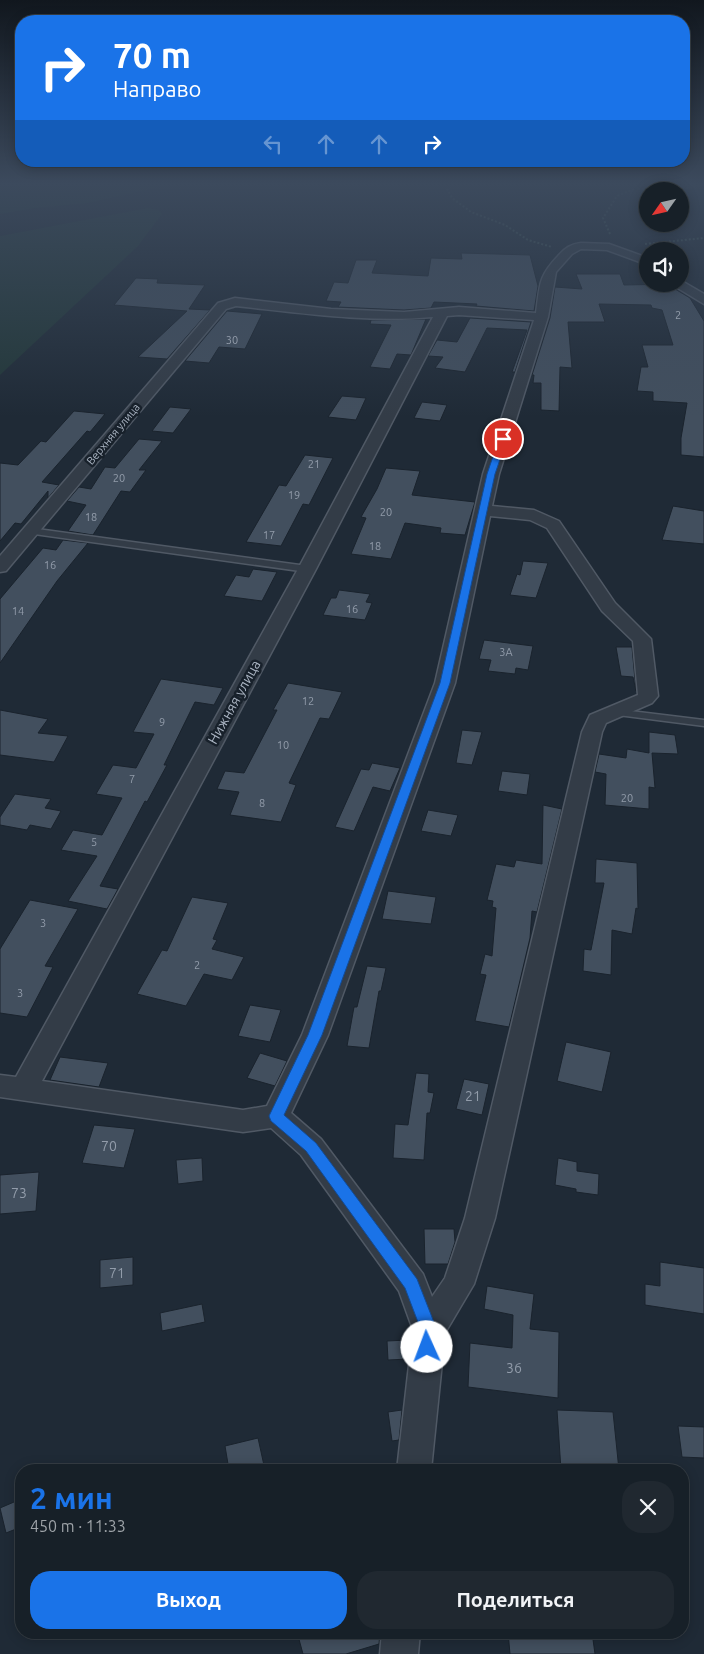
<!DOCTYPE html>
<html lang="ru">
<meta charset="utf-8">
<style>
:root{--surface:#172028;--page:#202830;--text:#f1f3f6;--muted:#9ea3a8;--line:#363e45;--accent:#1a73e8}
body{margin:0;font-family:Ubuntu,sans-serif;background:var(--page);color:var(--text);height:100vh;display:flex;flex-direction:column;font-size:19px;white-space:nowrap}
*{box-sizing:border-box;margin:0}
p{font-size:16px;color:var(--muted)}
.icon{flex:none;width:28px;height:28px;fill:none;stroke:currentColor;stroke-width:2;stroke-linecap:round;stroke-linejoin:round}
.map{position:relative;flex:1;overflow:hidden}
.panel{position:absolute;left:15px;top:1464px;width:674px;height:175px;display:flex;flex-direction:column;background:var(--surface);border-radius:20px;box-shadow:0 2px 12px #0003,0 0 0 1px var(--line)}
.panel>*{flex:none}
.guide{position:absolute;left:15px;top:15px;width:675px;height:152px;border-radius:20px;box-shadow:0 2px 12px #0003,0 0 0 1px var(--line);background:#1a73e8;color:#fff;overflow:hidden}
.needle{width:32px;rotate:236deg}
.fabs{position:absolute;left:639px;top:182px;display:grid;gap:10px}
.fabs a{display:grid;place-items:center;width:50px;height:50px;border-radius:50%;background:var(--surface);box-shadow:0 2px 12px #0003,0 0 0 1px var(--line);font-size:25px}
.pin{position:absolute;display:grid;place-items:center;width:42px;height:42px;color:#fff;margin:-21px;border:2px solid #fff;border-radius:50%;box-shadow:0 1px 5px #0007}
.me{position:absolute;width:55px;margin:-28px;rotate:358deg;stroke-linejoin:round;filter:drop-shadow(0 0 4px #0008)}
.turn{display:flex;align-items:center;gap:18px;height:105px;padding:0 15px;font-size:22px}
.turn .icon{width:65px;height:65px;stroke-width:2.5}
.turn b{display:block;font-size:35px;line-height:42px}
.lanes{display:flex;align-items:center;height:48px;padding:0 15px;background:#0003;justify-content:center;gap:25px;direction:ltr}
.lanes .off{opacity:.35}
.round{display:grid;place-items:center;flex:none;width:52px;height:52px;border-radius:20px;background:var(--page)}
.summary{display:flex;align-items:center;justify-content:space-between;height:85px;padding:0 15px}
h1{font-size:30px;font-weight:700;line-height:38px;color:var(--accent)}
.button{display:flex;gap:10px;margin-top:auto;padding:10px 15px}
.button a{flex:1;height:58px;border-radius:20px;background:var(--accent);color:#fff;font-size:20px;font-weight:700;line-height:58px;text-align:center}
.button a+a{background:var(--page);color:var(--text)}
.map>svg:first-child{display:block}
.green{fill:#223738}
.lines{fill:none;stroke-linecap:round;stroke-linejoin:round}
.canal{fill:#32465e;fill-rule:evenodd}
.building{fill:#424f5e;stroke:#1a232d}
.lane-casing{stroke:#505965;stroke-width:3}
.street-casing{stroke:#505965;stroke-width:3}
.path{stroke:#3e5355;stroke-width:2;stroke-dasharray:2 2;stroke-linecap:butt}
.lane{fill:#333c47;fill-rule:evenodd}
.street{fill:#333c47;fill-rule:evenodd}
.route{fill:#1a73e8;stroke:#114b97}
.labels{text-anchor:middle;stroke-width:5;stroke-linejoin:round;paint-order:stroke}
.number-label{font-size:11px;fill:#929caa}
.far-street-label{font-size:11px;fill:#acb6c4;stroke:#18212b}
.street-label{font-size:14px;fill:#acb6c4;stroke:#18212b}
.near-number-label{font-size:14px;fill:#929caa}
</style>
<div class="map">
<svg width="704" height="1654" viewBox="0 0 704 1654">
<rect width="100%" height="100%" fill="#1f2a36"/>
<g class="green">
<path d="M0,185H168L88,203L35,208L0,214Z"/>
<path d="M148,208L159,210L162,214L138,246L0,375V236Z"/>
</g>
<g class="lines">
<path class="canal" d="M662,185H688C683,190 669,191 662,189Z"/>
</g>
<g class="building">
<path d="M461,253L530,255L538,286L534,311L476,306L477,304L434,302L431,308L404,310L338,307L341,302L326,301L334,282L348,283L356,260H377L372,273L428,276L431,258L462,259Z"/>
<path d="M576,274H620L624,285L672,284L675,289L690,298L704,321V457L681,455V438L687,403L653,401V392L637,391L641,367H648L642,345H673L662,310L652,308L651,305L599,304L605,322H568L572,368L560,367L559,411L541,410V383H533L534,375H532L550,318L555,287L582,289Z"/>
<path d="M136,278L158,279L157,283L205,285L189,309L210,310L167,359L138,357L187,311L114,305Z"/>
<path d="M227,311L262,314L245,349L219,347L209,363L185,361Z"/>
<path d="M470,318L531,322L515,372H512L527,330L487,328L465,372L435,368L443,357L428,356L437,340L457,342Z"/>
<path d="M426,319L411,355L397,354L390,369L370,367L391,325L370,324L371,320Z"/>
<path d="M342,396L366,398L356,420L328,417Z"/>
<path d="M422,402L447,405L440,421L414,418Z"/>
<path d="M170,407L191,409L173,433L152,431Z"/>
<path d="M74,411L105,414L90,432L87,431L42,482L59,485L48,498V491L21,524L15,523L0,541V463L18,465L41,441L46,442Z"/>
<path d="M139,439L162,441L139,470H146L130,492L121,491L93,535L68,531L86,505L67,501L79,487L91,489L105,467L115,468Z"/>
<path d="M305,455L333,458L309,505L303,504L281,546L246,542L279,485L286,486Z"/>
<path d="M386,468L420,471L412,495L475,502L465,535L440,533L441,528L405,523L391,559L351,554L366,518L361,517L377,489Z"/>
<path d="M673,506L704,511V544L662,540Z"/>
<path d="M63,540L88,543L57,581L0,663V599L43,548L56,550Z"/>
<path d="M523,561L548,563L536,598L510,595L517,574L520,575Z"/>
<path d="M253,569L277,572L262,601L224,596L236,575L249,577Z"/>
<path d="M339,590L370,594L366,602L372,603L365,620L323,615L331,598H336Z"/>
<path d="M484,640L533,646L528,670L516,668L515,674L488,671L491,660L479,659Z"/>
<path d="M616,647H632L636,691L633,677L621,676Z"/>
<path d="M161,679L223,688L214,705L195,702L164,765H167L147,802L145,801L100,886L118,889L107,909L68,901L97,856L61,850L73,830L102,835L122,798L96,794L113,765L136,768L154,734L133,732Z"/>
<path d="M288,683L342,692L329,719L320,718L289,783L296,785L281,822L230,815L239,792L217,789L225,771L244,773L277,710H273Z"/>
<path d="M0,710L48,719L38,733L68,736L54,762L0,755Z"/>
<path d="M462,730L482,732L472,765L456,763Z"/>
<path d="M649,732L675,735L678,754L652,753L655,788L649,787V809L605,805L606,774L595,772L599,754L626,758L627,749L649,753Z"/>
<path d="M372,763L400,768L390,791L373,787L354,831L335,827L361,769L369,770Z"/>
<path d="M502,771L530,774L527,795L498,791Z"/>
<path d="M15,794L51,799L45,808L61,811L51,829L30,825L27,830L0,825V817Z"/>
<path d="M543,805L562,809L537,912L532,911L530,938L509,1027L475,1021L486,975L480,974L485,954L492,956L496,908L492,907L493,901L487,900L496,864L514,867L516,860L542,864Z"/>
<path d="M428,810L458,815L451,836L421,831Z"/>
<path d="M596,859L637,863L638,909L636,908L632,934L612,930L611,975L583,971L584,949L591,950L604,883H595Z"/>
<path d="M388,891L436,897L431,924L382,919Z"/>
<path d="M192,897L228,903L213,939L217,940L212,949L244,957L232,980L204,974L186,1006L137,994L162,950L167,951Z"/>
<path d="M30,900L78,909L45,966L53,967L27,1017L0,1013V949Z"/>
<path d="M367,966L386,968L381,991H379L369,1048L347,1046L354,1007H357Z"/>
<path d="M250,1005L281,1010L270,1042L238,1036Z"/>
<path d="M566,1042L611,1052L602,1092L557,1081Z"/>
<path d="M260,1053L287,1061L275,1086L247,1078Z"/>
<path d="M60,1057L108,1063L99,1087L50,1080Z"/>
<path d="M416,1073L429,1074L428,1092L434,1093L430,1113H427L424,1160L393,1158L395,1124L408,1125Z"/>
<path d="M464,1079L489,1084L482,1115L456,1109Z"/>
<path d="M94,1125L135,1129L124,1168L82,1163Z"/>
<path d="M202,1158L203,1181L178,1184L176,1160Z"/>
<path d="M558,1158L577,1162V1171L599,1174L598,1195L576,1192V1189L555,1185Z"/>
<path d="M39,1172L36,1211L0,1214V1175Z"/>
<path d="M424,1229H454L455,1242L448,1264H425Z"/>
<path d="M133,1257V1285L100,1288V1260Z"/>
<path d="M660,1262L704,1268V1314L645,1305V1284L660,1286Z"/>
<path d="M487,1286L534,1294L530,1329L559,1332L558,1398L468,1387L470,1343L512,1348L513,1315L484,1309Z"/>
<path d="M202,1304L205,1322L162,1331L160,1313Z"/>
<path d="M408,1340V1359L388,1360L387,1341Z"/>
<path d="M402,1410L399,1440L392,1441L388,1412Z"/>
<path d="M557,1410L613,1412L619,1470H561Z"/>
<path d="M678,1426L704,1427V1458L682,1457Z"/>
<path d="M258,1438L265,1470H229L225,1446Z"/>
<path d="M21,1499V1527L6,1533L0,1508Z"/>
<path d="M297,1632H380L379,1644L346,1654H303Z"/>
<path d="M508,1632H592L595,1654H510Z"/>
</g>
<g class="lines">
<g class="lane-casing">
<g id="lane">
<path d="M30,528L307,566L311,569L307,572L27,533V529Z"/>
<path d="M614,709L704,720V726L610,714L609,712Z"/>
</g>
</g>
<g class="street-casing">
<g id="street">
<path d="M581,243L609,244L648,258V265L607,250L581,249L572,254L556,272L548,317L499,474L492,506L534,510L559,521L615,603L651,639L658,696L652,703L606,723L602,732L495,1218L474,1284L445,1333L431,1470H397L413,1330L399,1291L301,1155L271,1128L243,1132L0,1097V1075L16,1077L298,569L433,317C367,323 301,313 236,306L226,309L6,571L0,572V556L218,303L235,298L331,309L404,312L459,307L536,313C540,285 538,277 558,256C565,248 571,244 581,243ZM459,315L534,320L483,474L435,683L302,1035L267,1106L243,1110L42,1081L316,569L447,316ZM490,516L530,520L547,528L602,611L633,641L638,695L590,715L582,732L465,1218L445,1278L432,1297L423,1274L321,1139L291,1113L328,1035L455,683Z"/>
<path d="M680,280L704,294V304L676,287L674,284H680Z"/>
<path d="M382,1632H420L418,1654H380Z"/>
</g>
</g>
<g class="path">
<path d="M445,185L452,198L471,212L505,225L528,240L552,247"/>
<path d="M637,185L638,189L687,188L703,185"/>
<path d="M610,234L603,218L617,196L643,185"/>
<path d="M645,244L704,238"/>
</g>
<use href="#lane" class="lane"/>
<use href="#street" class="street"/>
</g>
<linearGradient id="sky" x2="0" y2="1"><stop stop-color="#11171e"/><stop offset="0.44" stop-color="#3c4a5d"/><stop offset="1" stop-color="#3c4a5d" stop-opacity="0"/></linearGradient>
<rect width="704" height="417" fill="url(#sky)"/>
<path class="route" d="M503,437L507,439L495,474L450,683L322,1035L284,1115L316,1143L417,1279L437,1330L433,1352L427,1355L421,1352L419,1347L421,1330L405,1288L306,1151L271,1121L269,1116L308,1035L440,683L487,474L499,439Z"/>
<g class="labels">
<g class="number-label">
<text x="678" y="319">2</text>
<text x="232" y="344">30</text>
<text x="314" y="468">21</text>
<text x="119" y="482">20</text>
<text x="294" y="499">19</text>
<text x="386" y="516">20</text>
<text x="91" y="521">18</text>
<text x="269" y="539">17</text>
<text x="375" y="550">18</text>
<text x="50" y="569">16</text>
<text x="352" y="613">16</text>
<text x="18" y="615">14</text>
<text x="506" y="656">3А</text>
<text x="308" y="705">12</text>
<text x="162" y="726">9</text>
<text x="283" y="749">10</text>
<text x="132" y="783">7</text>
<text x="627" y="802">20</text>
<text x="262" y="807">8</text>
<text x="94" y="846">5</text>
<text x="43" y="927">3</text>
<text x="197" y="969">2</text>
<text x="20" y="997">3</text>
</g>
<g class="far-street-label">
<text transform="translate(113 434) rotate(-50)" y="4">Верхняя улица</text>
</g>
<g class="street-label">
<text transform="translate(234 702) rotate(-61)" y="5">Нижняя улица</text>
</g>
<g class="near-number-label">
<text x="473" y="1101">21</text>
<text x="109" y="1151">70</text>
<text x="19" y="1198">73</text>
<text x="117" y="1278">71</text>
<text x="514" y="1373">36</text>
</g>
</g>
</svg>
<div class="fabs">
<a><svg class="needle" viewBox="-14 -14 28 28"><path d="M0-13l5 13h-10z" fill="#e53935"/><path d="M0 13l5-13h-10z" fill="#9ea3a8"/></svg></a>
<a><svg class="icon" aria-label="sound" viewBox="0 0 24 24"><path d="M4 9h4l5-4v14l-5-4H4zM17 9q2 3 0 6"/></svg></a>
</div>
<div class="pin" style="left:503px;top:439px;background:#d93025"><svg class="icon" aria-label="arrive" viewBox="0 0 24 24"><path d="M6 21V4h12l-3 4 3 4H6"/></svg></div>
<svg class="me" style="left:427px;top:1347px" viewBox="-20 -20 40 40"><circle r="19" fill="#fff"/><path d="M0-13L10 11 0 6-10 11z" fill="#1a73e8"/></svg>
<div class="guide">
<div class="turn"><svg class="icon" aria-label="right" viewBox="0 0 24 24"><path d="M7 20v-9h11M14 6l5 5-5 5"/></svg><div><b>70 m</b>Направо</div></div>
<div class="lanes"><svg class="icon off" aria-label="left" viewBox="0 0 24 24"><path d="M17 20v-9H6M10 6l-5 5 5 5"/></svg><svg class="icon off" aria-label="ahead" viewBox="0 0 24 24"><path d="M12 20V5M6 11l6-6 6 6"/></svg><svg class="icon off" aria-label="ahead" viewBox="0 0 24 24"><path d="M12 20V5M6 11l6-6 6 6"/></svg><svg class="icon" aria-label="right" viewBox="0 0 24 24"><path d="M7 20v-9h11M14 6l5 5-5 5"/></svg></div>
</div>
<section class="panel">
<div class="summary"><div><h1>2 мин</h1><p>450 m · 11:33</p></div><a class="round"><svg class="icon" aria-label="close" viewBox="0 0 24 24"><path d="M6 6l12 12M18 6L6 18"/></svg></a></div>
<div class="button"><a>Выход</a><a>Поделиться</a></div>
</section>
</div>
